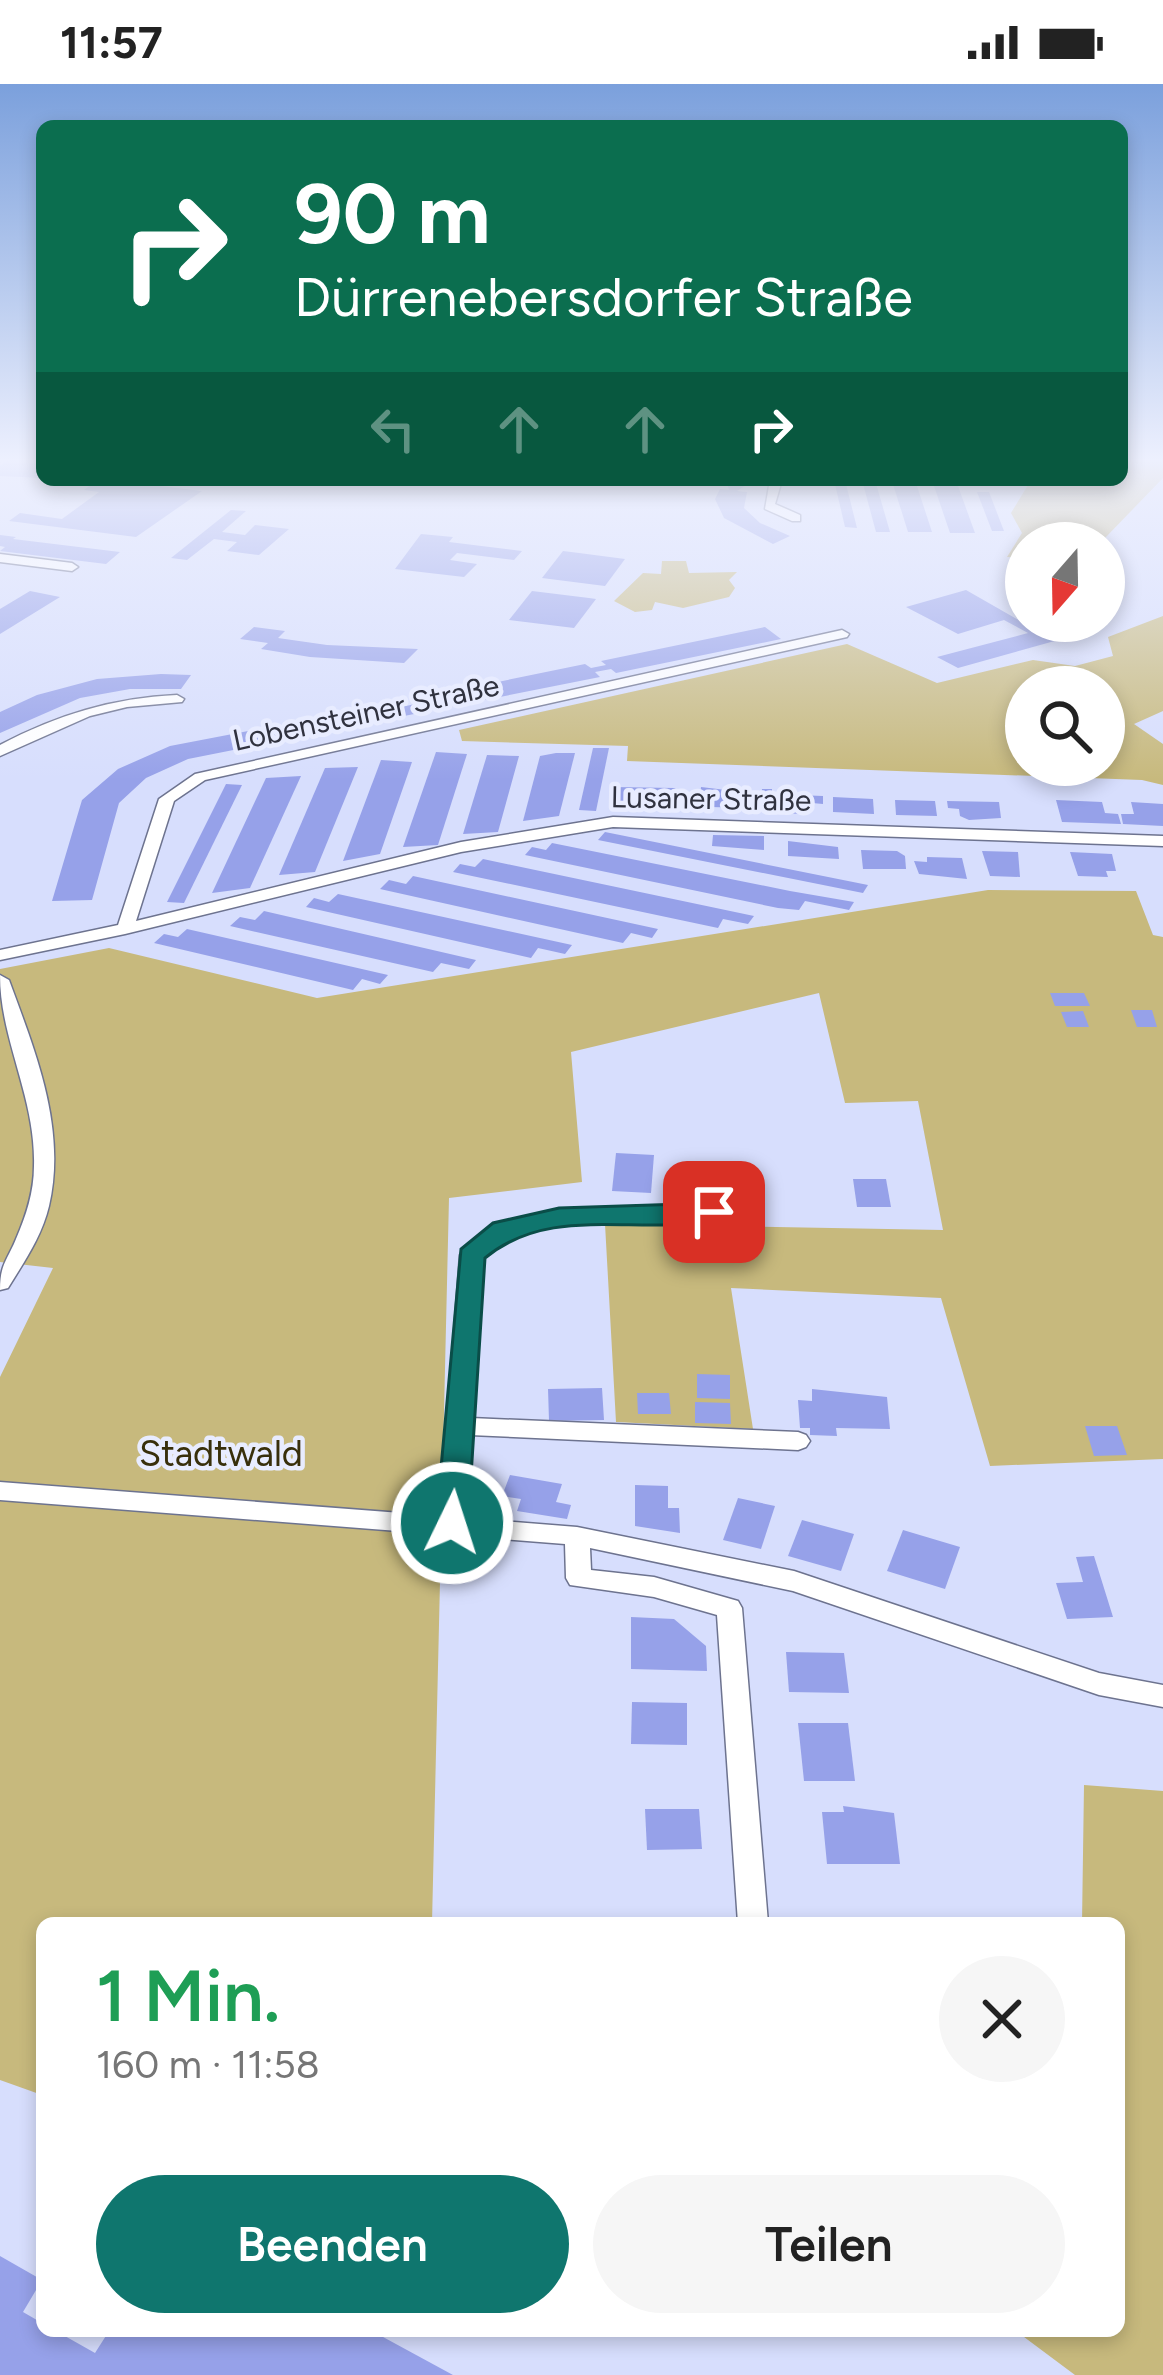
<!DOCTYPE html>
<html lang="de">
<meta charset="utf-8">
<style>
:root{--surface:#fff;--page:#f6f6f6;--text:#222;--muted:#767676;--accent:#0f766e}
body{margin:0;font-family:Figtree,sans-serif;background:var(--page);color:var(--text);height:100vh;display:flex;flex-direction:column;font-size:45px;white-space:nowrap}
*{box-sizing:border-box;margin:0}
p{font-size:39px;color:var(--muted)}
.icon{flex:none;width:66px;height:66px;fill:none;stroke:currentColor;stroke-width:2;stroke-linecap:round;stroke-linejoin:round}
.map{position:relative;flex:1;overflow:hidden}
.panel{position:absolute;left:36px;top:1833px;width:1089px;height:420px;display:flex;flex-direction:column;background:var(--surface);border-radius:18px;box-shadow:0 6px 18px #0003}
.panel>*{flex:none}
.hud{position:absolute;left:36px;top:36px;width:1092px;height:366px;border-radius:18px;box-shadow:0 6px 18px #0003;background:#0b6e4f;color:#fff;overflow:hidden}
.needle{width:78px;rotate:200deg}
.controls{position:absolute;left:1005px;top:438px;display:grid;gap:24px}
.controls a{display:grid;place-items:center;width:120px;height:120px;border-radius:50%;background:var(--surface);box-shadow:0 6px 18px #0003;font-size:60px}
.pin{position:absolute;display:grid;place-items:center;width:102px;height:102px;color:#fff;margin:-51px;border-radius:24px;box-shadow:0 6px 18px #0006}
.me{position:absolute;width:132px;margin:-66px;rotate:4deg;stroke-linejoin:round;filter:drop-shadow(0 0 9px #0008)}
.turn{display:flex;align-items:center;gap:42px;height:252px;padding:0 60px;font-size:54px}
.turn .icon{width:156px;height:156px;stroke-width:2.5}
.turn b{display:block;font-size:84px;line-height:102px}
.lanes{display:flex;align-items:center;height:114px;padding:0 60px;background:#0003;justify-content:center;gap:60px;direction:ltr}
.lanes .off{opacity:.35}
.round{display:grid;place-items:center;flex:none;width:126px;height:126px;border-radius:63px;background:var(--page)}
.head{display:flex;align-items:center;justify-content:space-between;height:204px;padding:0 60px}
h1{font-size:72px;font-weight:600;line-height:90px;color:#1e9e55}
.cta{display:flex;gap:24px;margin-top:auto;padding:24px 60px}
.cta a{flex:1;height:138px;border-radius:72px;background:var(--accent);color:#fff;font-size:48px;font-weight:600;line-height:138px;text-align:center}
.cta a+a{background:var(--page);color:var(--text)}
.status{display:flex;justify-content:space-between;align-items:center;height:84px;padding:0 60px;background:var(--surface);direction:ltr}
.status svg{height:33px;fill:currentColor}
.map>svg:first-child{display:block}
.green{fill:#c7b97d;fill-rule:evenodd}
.building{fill:#96a1e9}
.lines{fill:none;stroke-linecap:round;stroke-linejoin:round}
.minor-casing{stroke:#6d738f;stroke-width:3}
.minor{fill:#fff;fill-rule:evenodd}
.route{fill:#0f766e;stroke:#0a4d48;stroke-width:3}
.labels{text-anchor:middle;stroke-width:9;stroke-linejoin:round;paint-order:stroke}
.far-street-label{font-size:30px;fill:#30323f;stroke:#e8ecff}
.park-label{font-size:36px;fill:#382f0b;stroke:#e8ecff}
</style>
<div class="status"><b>11:57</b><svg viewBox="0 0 49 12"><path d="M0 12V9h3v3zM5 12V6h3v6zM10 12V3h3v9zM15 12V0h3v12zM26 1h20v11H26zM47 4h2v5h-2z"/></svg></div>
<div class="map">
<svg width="1163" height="2291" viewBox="0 0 1163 2291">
<rect width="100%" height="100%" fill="#d7defd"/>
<g class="green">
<path d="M1122,376H1163V394L1104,455L1111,475H1104V459H1026V474L1007,473L1022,449L1011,429L1028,401L1024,396H1122Z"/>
<path d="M662,477H686L689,489L737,488L729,496L735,504L729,513L683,524L655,518L652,526L635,528L614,517L643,489L661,490Z"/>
<path d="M1163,532V627L1134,640L1163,660V701L1142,696L627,677L628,662L462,657L459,646L847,560L937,599L1033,576L1075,582L1113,572L1108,553ZM1026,603H1104V681H1026Z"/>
<path d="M988,806L1136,807L1153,851L1163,853V1375L990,1382L941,1214L731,1204L753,1345L616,1338L605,1140L943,1146L918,1017L845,1019L819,909L571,968L582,1098L449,1114L432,1839H42V2011L0,1996V1293L53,1184L0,1178V885L109,864L317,914Z"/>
<path d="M1084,1701L1163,1707V2291H1075L1016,2247H1119V1839H1082Z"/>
</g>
<g class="building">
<path d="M9,376H42V394L0,392V382Z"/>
<path d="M82,396H110L202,407L136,453L9,437L20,429L62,435L99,408L84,406L92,400Z"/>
<path d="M726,396H754L737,407L747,408L744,424L760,439L790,452L773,460L724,434L715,415L720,405L729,406Z"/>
<path d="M834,396H845L857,444L845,443Z"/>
<path d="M862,396H875L890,448H876Z"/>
<path d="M892,397L916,399L932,448H908Z"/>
<path d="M933,399L958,402L975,449H950Z"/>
<path d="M977,408H989L1004,447H992Z"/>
<path d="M231,426L246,427L222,448L245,451L255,441L289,445L259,471L227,467L237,458L214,455L187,476L171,474Z"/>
<path d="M421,450L453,453L449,458L522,467L514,476L457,469L450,476L477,480L464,493L395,485Z"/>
<path d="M0,451L16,453L13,455L120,468L106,480L0,467L5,463L0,462Z"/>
<path d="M563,467L579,469L625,475L605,502L542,494Z"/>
<path d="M966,506L1036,546L1066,537L1101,538L1086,543L1094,546L958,584L937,573L1028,549L1004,536L958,550L906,523Z"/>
<path d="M30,507L60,513L0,550V525Z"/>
<path d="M532,507L589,514L596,515L574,544L509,536Z"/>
<path d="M254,543L285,547L278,554L327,561L418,565L404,579L310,573L261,565L268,559L240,555Z"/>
<path d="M765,543L781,555L616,589L611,585L595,588L600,593L188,675L146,694L119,719L92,816L52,817L82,716L118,685L170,662L394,619L406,622L415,620L410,616L585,580L591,584L606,581L601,577Z"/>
<path d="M161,590L191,591L181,605H130L80,614L0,649V628L37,611L97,595Z"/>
<path d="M593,664H609L596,727L579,726Z"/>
<path d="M436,668L467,670L438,761L403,763Z"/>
<path d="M556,669H575L559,732L523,737L540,672Z"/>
<path d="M487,671L519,672L498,748L463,750Z"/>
<path d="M381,676L412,678L380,770L343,777Z"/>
<path d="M358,683L315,788L279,791L325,684Z"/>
<path d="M301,692L250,804L212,809L266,694Z"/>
<path d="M226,700L242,701L184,819L167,818Z"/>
<path d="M612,703L674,704L684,709L683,720L624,722L625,717H610Z"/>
<path d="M701,703L751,709L750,724L710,723V714L700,713Z"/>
<path d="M762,705H772V710L823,712V720L812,719V727L805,730L780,729L772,726V717H761Z"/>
<path d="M833,713L873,715L874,730L833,728Z"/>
<path d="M895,716L935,717L937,732L896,731Z"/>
<path d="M1056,716L1102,718L1105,729L1118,730L1121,740L1062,738Z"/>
<path d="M947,717L999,718L1001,734L969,736L960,732L959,725L948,724Z"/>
<path d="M1131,718L1163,720V742L1123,740L1121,730H1134Z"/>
<path d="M605,748L868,801L863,809L598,756Z"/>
<path d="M713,751L764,752V766L712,762Z"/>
<path d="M788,757L838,763L839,775L788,772Z"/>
<path d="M552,759L790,807L854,818L849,826L805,817L799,826L778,824L525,771L532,763L546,766Z"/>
<path d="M861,766L897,767L905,772L906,785H863Z"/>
<path d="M982,767L1018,768L1020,793L990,792Z"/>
<path d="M1070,768L1112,770L1116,787H1106L1108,793L1078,792Z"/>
<path d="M927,773L962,774L967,795L919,790L914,777L927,778Z"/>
<path d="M483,775L754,832L748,840L723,835L718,844L453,788L460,780L475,783Z"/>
<path d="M413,792L658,845L652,854L631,849L623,859L380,805L389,796L406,800Z"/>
<path d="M338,810L572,861L565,870L538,864L531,874L306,823L314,814L329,818Z"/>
<path d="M264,827L476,876L469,885L441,879L433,888L230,842L240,833L255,836Z"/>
<path d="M187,845L388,891L380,900L362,895L353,906L154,859L164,850L178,853Z"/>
<path d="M1050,909H1084L1090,922H1055Z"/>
<path d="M1131,926H1152L1157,943H1137Z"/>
<path d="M1083,927L1089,943H1067L1061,928Z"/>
<path d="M616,1069L654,1071L651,1109L612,1107Z"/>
<path d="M853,1095H886L891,1123H857Z"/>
<path d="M697,1290L730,1291V1315L697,1314Z"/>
<path d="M602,1304L604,1336L549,1337L548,1305Z"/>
<path d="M812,1305L887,1313L890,1345L836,1344L837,1352L810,1351V1344H800L798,1316L812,1317Z"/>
<path d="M637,1309H669L671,1330H638Z"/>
<path d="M695,1318L730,1319L731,1340L695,1339Z"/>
<path d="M1085,1342H1117L1127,1371L1094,1372Z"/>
<path d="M510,1391L562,1400L556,1418L571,1421L567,1435L517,1427L521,1415L502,1412Z"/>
<path d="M635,1401L668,1402V1424H679L680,1449L635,1442Z"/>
<path d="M738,1414L775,1422L761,1465L723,1456Z"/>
<path d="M802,1436L854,1450L841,1487L788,1472Z"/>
<path d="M903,1446L960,1463L945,1505L887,1487Z"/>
<path d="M1094,1472L1113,1533L1067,1535L1056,1499L1083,1498L1076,1473Z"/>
<path d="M631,1533L674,1535L706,1562L707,1587L631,1585Z"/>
<path d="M786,1568L844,1569L849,1609L789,1608Z"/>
<path d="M632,1618L687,1619V1661L631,1660Z"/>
<path d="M798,1639H848L855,1697H804Z"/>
<path d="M843,1722L894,1729L900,1780H827L822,1728H844Z"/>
<path d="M645,1725H699L702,1765L647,1766Z"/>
<path d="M0,2172L42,2196L23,2228L42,2239V2247H56L95,2269L109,2247H372L453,2291H0Z"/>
</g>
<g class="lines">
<g class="minor-casing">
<g id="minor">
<path d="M770,396H782L775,420L800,431V437H792L765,425Z"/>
<path d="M0,470L72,479L78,483L72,487L0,478Z"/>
<path d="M842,546L849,550L847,553L205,696L174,717L136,837L461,758L613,733L1163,752V762L613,743L461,768L125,850L0,876V866L118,841L159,715L195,690Z"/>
<path d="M177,611L184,615L182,618L127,623L90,632L0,672V661C57,631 112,614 177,611Z"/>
<path d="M0,891L9,896C35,967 67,1044 49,1122C42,1152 24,1178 8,1204L0,1206C0,1180 7,1177 16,1155C26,1132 34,1108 34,1082C36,1014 0,956 0,891Z"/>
<path d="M714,1121L721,1123L724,1128L721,1133L559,1140L509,1150L482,1173L471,1334L798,1348L806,1351L810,1357L806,1363L798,1366L470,1351L465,1434L577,1443L794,1487L1099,1589L1163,1601V1623L1099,1611L793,1507L590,1464L591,1486L654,1493L738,1517L742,1524L768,1839H738L717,1531L654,1513L570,1501L566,1494L565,1460L0,1416V1398L440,1432L460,1171L463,1166L495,1140L559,1126Z"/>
</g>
</g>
<use href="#minor" class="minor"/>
</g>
<linearGradient id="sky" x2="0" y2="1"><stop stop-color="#7ba0dc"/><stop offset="0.54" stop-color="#edf0fe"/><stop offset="1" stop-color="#edf0fe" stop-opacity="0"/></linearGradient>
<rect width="1163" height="696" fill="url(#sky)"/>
<path class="route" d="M714,1119L724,1122V1134C643,1155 554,1117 485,1174L468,1439L464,1448H441L436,1439L461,1165L493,1139L559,1124Z"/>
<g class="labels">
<g class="far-street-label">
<text transform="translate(366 629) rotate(-12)" y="10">Lobensteiner Straße</text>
<text transform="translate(711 715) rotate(1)" y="10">Lusaner Straße</text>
</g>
<g class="park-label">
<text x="221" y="1382">Stadtwald</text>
</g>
</g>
</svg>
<div class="controls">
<a><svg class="needle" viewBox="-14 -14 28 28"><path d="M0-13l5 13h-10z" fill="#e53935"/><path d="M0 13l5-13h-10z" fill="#767676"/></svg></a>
<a><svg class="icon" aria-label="search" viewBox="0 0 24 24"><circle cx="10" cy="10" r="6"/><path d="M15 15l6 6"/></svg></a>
</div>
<div class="pin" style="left:714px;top:1128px;background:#d93025"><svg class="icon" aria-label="arrive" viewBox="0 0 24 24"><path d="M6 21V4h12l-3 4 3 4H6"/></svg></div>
<svg class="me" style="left:452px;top:1439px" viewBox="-20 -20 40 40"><circle r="17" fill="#0f766e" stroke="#fff" stroke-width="3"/><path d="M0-11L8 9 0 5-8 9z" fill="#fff"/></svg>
<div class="hud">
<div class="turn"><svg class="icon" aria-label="right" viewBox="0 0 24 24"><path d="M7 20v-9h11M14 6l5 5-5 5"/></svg><div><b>90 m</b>Dürrenebersdorfer Straße</div></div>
<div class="lanes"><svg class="icon off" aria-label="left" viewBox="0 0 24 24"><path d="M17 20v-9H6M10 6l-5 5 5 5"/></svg><svg class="icon off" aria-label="ahead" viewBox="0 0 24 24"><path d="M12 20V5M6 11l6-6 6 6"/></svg><svg class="icon off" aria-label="ahead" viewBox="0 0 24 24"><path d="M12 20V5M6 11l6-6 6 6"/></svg><svg class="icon" aria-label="right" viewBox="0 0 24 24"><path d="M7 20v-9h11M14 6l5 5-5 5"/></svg></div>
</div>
<section class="panel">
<div class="head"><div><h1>1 Min.</h1><p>160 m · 11:58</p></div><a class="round"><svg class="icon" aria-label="close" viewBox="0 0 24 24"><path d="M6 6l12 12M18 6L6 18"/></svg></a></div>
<div class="cta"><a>Beenden</a><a>Teilen</a></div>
</section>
</div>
